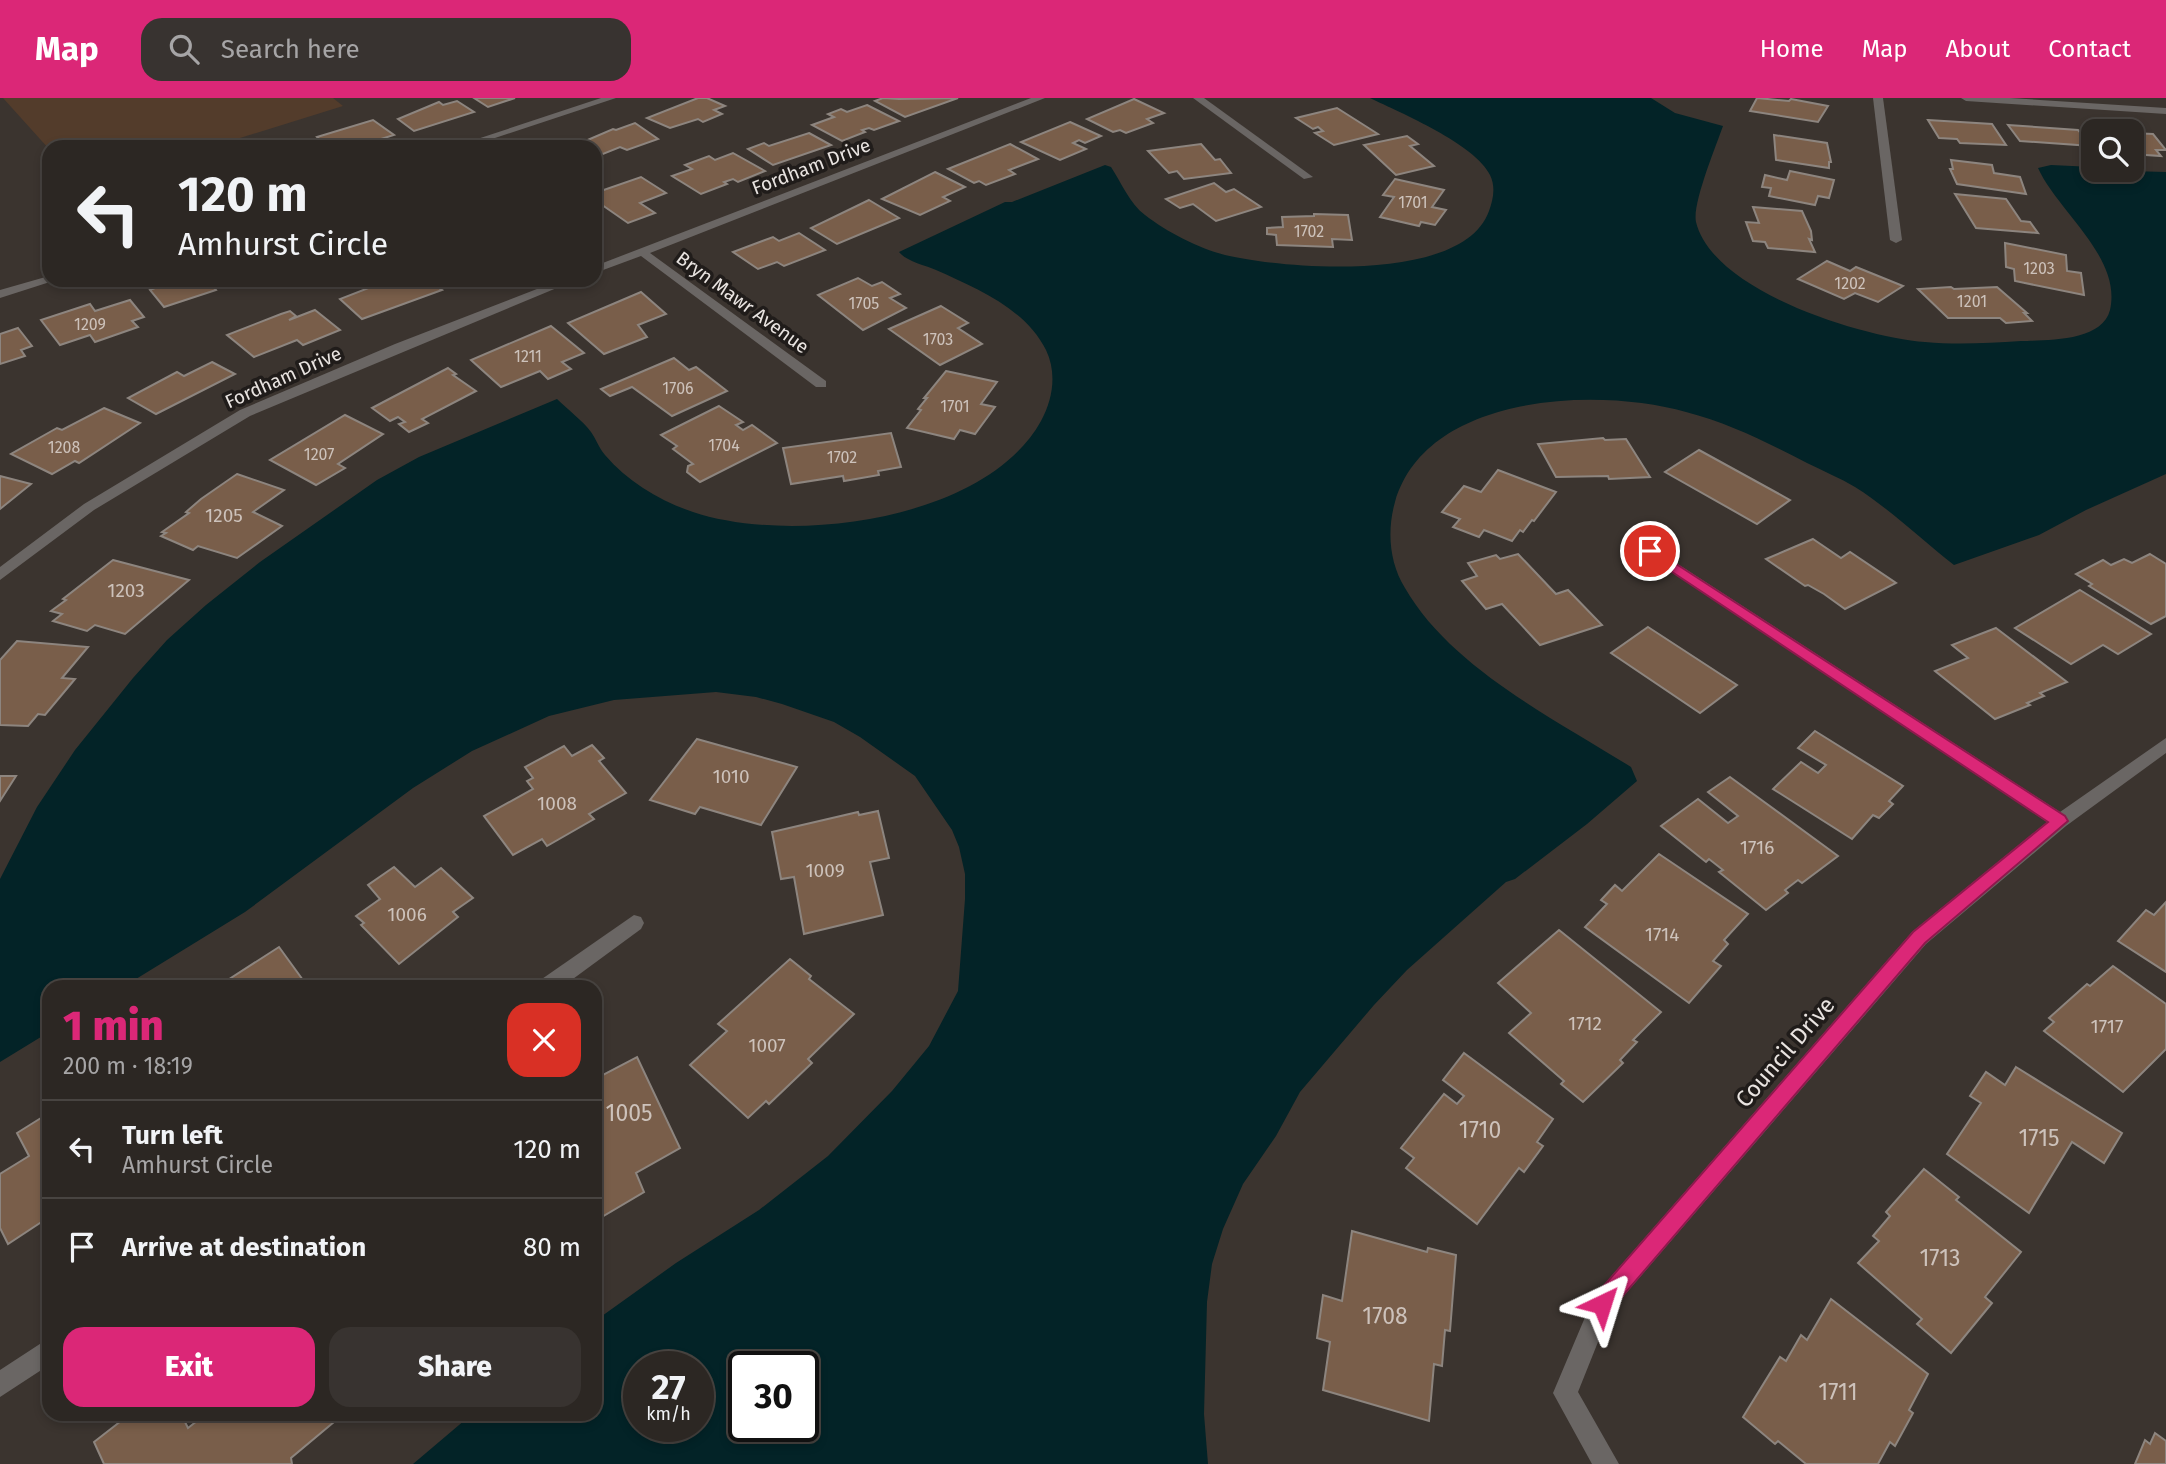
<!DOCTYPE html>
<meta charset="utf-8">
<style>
:root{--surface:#2c2723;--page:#383330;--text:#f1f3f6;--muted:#a6a5a6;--line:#484441;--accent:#db2777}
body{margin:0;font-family:"Fira Sans",sans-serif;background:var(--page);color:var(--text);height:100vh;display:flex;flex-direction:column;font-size:26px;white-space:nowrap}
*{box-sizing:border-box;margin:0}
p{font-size:23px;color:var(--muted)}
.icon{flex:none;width:38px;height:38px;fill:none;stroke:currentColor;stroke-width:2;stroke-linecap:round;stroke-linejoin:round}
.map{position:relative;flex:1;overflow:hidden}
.sheet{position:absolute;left:42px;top:882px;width:560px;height:441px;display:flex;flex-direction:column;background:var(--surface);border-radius:21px;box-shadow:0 4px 10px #0003,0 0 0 2px var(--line)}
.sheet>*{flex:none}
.banner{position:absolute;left:42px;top:42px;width:560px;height:147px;border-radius:21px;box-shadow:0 4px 10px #0003,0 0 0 2px var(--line);background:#2c2723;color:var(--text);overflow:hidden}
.buttons{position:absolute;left:2081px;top:21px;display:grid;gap:14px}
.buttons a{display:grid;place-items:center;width:63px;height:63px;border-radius:14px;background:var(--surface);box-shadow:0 4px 10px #0003,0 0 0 2px var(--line);font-size:35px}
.speed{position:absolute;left:623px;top:1253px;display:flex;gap:14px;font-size:35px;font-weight:700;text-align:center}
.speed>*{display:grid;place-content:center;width:91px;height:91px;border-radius:50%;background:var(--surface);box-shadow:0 4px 10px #0003,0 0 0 2px var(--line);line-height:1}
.speed small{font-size:18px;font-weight:400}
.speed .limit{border:4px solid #111;border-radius:10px;background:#fff;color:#111}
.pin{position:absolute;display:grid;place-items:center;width:60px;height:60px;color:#fff;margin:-30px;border:4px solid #fff;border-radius:50%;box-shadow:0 2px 7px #0007}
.me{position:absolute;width:77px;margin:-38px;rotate:41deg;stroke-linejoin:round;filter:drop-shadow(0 0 5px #0008)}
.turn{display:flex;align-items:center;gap:24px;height:147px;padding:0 21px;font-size:32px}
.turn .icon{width:91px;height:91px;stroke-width:2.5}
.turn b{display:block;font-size:49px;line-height:60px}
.round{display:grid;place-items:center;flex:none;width:74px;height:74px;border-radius:21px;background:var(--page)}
.overview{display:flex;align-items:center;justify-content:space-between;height:119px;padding:0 21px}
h1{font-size:42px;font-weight:800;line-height:52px;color:var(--accent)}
.button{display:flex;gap:14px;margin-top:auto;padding:14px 21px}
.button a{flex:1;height:80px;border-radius:21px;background:var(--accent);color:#fff;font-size:28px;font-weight:800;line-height:80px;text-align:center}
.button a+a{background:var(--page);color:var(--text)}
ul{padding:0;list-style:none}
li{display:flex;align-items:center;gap:21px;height:98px;padding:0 21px;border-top:2px solid var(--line)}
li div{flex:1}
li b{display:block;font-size:26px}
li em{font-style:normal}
header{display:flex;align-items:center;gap:42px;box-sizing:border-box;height:98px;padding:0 35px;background:var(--accent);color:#fff}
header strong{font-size:33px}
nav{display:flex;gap:38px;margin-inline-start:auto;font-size:24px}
.search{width:490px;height:63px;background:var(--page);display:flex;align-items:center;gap:18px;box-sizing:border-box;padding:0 24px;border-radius:21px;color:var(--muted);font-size:26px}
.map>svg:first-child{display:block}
.green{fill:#533c2b}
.water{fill:#032327;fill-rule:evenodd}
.building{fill:#795e4a;stroke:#8d857f;stroke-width:2}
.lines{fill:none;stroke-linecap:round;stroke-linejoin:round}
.minor{fill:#6a6664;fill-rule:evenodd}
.tertiary{fill:#6a6664;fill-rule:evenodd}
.route{fill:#db2777;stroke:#8e194d;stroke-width:2}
.labels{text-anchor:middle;stroke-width:7;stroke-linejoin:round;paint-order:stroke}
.far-number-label{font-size:16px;fill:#cdc2bb}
.far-street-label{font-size:19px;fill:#e9e4e1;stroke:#201c1a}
.number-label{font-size:19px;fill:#cdc2bb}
.street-label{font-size:23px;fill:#e9e4e1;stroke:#201c1a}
.near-number-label{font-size:23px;fill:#cdc2bb}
</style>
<header>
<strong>Map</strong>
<div class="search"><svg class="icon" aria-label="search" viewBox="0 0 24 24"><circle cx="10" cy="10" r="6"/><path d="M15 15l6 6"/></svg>Search here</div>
<nav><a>Home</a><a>Map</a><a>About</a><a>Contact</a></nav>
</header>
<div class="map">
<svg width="2166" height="1366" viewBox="0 0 2166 1366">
<rect width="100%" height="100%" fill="#3b342f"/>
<path class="green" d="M3,0H333L343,8L211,49H49V51Z"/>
<path class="water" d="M1370,0H1651L1675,15L1723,28C1716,48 1692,106 1696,124C1713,194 1863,239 1925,244C1957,247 1989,245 2021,243C2046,242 2102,244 2110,212C2122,159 2058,114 2038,70L2051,67L2093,69V72L2166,74V376L2086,412L2039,437L1954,467C1922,442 1890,411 1855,389C1840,380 1823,373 1807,365C1768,345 1729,325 1686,314C1598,289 1426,295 1395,404C1387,432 1389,464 1405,490C1451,570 1555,621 1631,669L1637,683L1587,726L1515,781L1506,784L1407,872L1374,907L1300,994L1276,1038L1243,1086L1223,1131L1212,1166L1207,1204L1204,1316L1208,1366H413L472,1316H595V1223L676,1165L759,1112L828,1058L892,993L929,948L958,893L965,801V776L959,749L952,732L915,678L860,639L834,624L782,606L756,599L716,594L614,602L549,618L472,653L413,690L245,814L123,889H49V934L0,964V781L37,709L75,652L133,580L167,542L206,507L260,464L377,382L419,359L557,301C568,312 582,322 591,334C596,341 599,350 605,357C628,384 660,403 693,414C791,447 986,423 1041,323C1053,301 1057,275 1046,252C1025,210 976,190 936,172C924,167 906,163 899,154L1005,104H1012L1105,67L1111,69C1121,84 1130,106 1145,117C1167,134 1198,150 1225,157C1284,171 1463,186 1489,113C1493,102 1496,89 1490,77C1475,46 1401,15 1370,0ZM639,1269H698V1328H639ZM744,1269H803V1328H744Z"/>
<g class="building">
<path d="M474,0H515L488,9Z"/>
<path d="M698,0H707L725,8L714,12L722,16L703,24L698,21L670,30L647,20Z"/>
<path d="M883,0L899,1L958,0L905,19L875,3Z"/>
<path d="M1757,0L1789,3L1791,1L1828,8L1818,24L1750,13Z"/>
<path d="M1134,1L1164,15L1147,21L1153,25L1126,35L1120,32L1113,34L1087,21Z"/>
<path d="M457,3L474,14L414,33L398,21L439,4L443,7Z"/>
<path d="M867,7L899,23L874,32L869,30L862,32L865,34L842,43L812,27L834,19L828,16L841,11L847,14Z"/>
<path d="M1337,10L1378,36L1334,47L1315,35L1323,33L1318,29L1313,31L1296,20Z"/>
<path d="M373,22L394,37L365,46L367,48L363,49H327L317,39Z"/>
<path d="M1928,22L1992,26L2006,47L1960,45L1957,41L1939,40Z"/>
<path d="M1070,24L1101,38L1085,45L1079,42L1073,45L1086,51L1060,62L1021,44Z"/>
<path d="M635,25L658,41L627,52L620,49L603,56L583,44L613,31L616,32Z"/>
<path d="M2008,27L2078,32L2092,48L2020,43Z"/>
<path d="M809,35L831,47L773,67L748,51L764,45L769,48Z"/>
<path d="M2132,35L2153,36L2166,52H2156L2161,58L2132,56Z"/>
<path d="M1774,37L1827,45L1831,64H1829V70L1776,62Z"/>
<path d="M1407,38L1418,46L1410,48L1434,68L1396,77L1364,47Z"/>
<path d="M1010,46L1038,61L1009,72L1015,76L986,87L979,83L974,85L948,71Z"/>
<path d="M1201,46L1215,62L1220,61L1231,75L1184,81L1177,73L1169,75L1148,53Z"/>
<path d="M733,55L765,73L738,84L733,81L724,84L727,86L701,96L672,78L692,71L685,67L709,58L715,62Z"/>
<path d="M1951,62L1992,67L1994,75L2020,79L2026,96L1957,86L1950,71H1953Z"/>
<path d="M1790,73L1834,82L1829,100L1818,98L1815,107L1769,98L1771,90L1762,89L1765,77L1787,82Z"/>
<path d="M935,74L965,89L943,99L950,103L920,117L882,101Z"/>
<path d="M641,79L666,95L640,105L655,115L628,125L595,102V95Z"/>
<path d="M1395,81L1444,92L1432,109L1446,112L1435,127L1421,124L1419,128L1380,119L1394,99L1383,97Z"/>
<path d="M1214,85L1226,94L1234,91L1261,109L1216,123L1193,106L1180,110L1166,101Z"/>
<path d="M1955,96L2006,101L2021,123L2030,124L2038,135L1976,130Z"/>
<path d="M869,102L899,120L837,146L811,130Z"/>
<path d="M1753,109L1802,113L1811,133L1812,142L1809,141L1815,154L1768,150L1765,144L1753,143L1746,124L1759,125Z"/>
<path d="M1314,116L1348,117L1352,142L1332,141L1333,149L1277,147L1276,137L1267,136V130L1283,129L1282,119L1314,118Z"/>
<path d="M799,135L825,152L784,168L777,164L758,171L733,154L773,139L779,143Z"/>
<path d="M2005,145L2066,157L2067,173L2081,175L2084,197L2015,183L2014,171L2006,169Z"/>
<path d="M1827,163L1850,173L1856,169L1903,188L1878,204L1855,195L1844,201L1798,181Z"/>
<path d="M858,180L872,188L882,184L900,196L890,200L906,210L863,232L818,197Z"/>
<path d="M175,182H227L212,187L216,192L164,209L150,192Z"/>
<path d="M389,182H426L442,192L362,221L340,201Z"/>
<path d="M1951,189L1954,191L1997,189L2027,215H2024L2032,223L2006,225L2000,220H1948L1918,191Z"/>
<path d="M641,194L666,216L638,227L647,239L604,256L568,225Z"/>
<path d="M130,202L144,219L132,223L138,229L95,244L90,237L60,247L41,222L90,206L95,213Z"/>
<path d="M941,208L968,225L958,230L982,246L940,267L889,231Z"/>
<path d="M315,212L340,232L303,247L297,242L254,259L227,237L281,216L290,213L296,218L289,222Z"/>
<path d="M551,228L584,255L562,264L571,271L548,281L540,273L501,289L471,262Z"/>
<path d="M18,230L32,248L21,252L25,258L0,266V236Z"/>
<path d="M674,260L689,272L696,269L727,293L672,318L632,289L610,298L601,291Z"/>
<path d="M212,264L235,276L156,316L128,300L177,274L184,278Z"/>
<path d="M448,270L456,276L453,277L476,293L422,321L428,325L409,334L399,326L405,324L398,319L390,323L372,310Z"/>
<path d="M946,273L997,284L981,306L995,309L975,336L960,332L954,341L907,330L921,312L918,311L927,300H924Z"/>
<path d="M719,308L743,324L736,327L743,332L752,327L777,345L700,384L687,374L688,368L693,366L673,351L677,348L661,337Z"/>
<path d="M104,310L140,325L79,365L75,363L52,376L11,356L57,330L62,332Z"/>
<path d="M345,317L383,336L338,366L345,370L316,387L270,362Z"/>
<path d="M891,335L901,369L878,373L879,377L844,383L843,378L791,386L783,350Z"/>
<path d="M1603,340L1605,342L1626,341L1650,379L1609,381L1608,378L1556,379L1538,346Z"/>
<path d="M1699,352L1790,402L1757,426L1665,374Z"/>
<path d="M1498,372L1556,394L1534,423L1532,422L1523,434L1520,432L1512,443L1484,432L1479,439L1453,429L1460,421L1442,414L1464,388L1481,394Z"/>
<path d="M237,376L284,392L253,414L282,428L237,460L198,448L193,452L161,438L166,435L162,434L189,415L186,414L201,401Z"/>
<path d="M0,378L31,386L0,411Z"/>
<path d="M1813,441L1841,460L1850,454L1896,485L1845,511L1824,496L1808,487L1805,488L1766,461Z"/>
<path d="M1518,456L1556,496L1568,492L1602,527L1540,547L1502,506L1486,511L1462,483L1477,478L1468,465L1496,457L1500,461Z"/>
<path d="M2150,456L2166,466V518L2151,526L2089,488L2092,486L2076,476L2103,462L2111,467L2124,461L2132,465Z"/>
<path d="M113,462L189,482L125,536L95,527L87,533L53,523L62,516L51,513L66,502L63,501Z"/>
<path d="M2080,492L2151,536L2118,556L2103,547L2071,566L2015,530Z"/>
<path d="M1648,529L1737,587L1700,615L1611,555Z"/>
<path d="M1996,530L2067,584L2040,595L2044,598L2027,605L2030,607L1995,621L1935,573L1968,560L1952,547Z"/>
<path d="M17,543L88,549L62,580L75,581L45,617L38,616L28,628L0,627V562Z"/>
<path d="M1815,633L1903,688L1889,703L1893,706L1879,720L1873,717L1852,741L1773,691L1801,664L1818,675L1826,667L1798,650Z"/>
<path d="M697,641L797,669L761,727L700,709L695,716L650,702Z"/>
<path d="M592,647L604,660L599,663L626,695L589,716L594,721L547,748L542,741L513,757L484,718L533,691L527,683L533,680L525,669L564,648L572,658Z"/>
<path d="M0,678H16L0,703Z"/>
<path d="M1730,679L1838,758L1802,785L1798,782L1785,792L1788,795L1766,812L1719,774L1723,772L1709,761L1706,764L1661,728L1698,701L1728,725L1738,718L1708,694Z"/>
<path d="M878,713L889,760L870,764L883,817L804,836L794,779L781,781L772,734L858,714L859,717Z"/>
<path d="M1659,756L1748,816L1724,842L1728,846L1713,863L1721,868L1689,905L1585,829L1607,806L1601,802L1615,787L1622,793Z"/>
<path d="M394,769L415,789L441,770L473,800L453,814L458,819L399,866L361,827L364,825L356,818L380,801L368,787Z"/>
<path d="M2166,804V874L2118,843L2146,812L2154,817Z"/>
<path d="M1559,832L1661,914L1633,942L1637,944L1620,962L1623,965L1583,1004L1561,986L1564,983L1509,935L1531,915L1498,885Z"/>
<path d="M279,849L308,889H209L220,882L223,885Z"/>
<path d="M790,861L811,878L809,881L854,916L808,961L812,965L769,1006L766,1003L748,1020L690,967L727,933L718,926Z"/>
<path d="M2113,868L2166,906V951L2123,994L2044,933L2054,924L2049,920L2087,886L2090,888Z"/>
<path d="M1464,955L1553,1021L1537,1044L1543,1048L1524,1074L1519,1070L1477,1126L1406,1070L1414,1060L1401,1050L1444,996L1457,1006L1464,998L1443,982Z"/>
<path d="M637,959L680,1050L636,1075L644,1094L595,1123V981Z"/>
<path d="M2016,969L2122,1035L2104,1065L2072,1044L2029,1115L1947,1056L1981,1005L1970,998L1986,974L2005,987Z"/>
<path d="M49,1015V1119L8,1146L0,1130V1076L29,1058L17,1035Z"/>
<path d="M1924,1071L1959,1099L1956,1102L2021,1154L1985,1199L1992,1205L1951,1255L1917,1226L1922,1221L1858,1165L1879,1143L1873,1138L1890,1118L1886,1114Z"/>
<path d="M1352,1133L1427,1154L1428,1150L1456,1157L1450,1233L1445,1232L1442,1268L1434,1266L1429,1323L1323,1292L1330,1244L1317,1240L1323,1197L1342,1203Z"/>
<path d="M1831,1201L1928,1276L1909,1312L1913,1315L1895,1348L1890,1344L1878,1366H1806L1778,1343L1775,1346L1743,1319L1780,1259L1786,1263L1801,1237L1807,1242Z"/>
<path d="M130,1316H181L188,1330L206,1316H330L334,1324L291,1360L292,1366H104L94,1344Z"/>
<path d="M2155,1335L2166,1343V1366H2135L2145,1342L2150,1346Z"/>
</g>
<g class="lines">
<g class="minor">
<path d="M1031,0H1045L650,155L826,283V289H816L641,158L595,175V168Z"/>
<path d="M1193,0H1204L1313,79L1304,81Z"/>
<path d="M1873,0H1883L1902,142L1896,145L1890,142Z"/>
<path d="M1961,0H2010L2166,10V16L1966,3Z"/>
<path d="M560,182H576L250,318L94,412L0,482V469L84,406L240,312L395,246Z"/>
<path d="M1650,448L2060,714L2166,640V655L2066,728L1926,846L1610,1214L1578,1294L1619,1366H1592L1553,1295L1594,1198L1912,834L2047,724L1645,456L1643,453Z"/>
<path d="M634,817L641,819L644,825L641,831L562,889H536L539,883Z"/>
<path d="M49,1240V1267L0,1299V1272Z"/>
</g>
<g class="tertiary">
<path d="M601,0H616L468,49H453Z"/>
<path d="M49,178V182L53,183L0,200V192Z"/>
</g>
</g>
<path class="route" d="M1650,449L2065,718L2068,723L1925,845L1609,1214L1602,1217L1594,1214L1591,1206L1594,1199L1913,834L2048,724L1645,456V450Z"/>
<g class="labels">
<g class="far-number-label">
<text x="1413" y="110">1701</text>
<text x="1309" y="139">1702</text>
<text x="2039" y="176">1203</text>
<text x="1850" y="191">1202</text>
<text x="1972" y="209">1201</text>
<text x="864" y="211">1705</text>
<text x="90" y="232">1209</text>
<text x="938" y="247">1703</text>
<text x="528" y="264">1211</text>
<text x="678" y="296">1706</text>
<text x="955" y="314">1701</text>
<text x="724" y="353">1704</text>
<text x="64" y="355">1208</text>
<text x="319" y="362">1207</text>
<text x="842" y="365">1702</text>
</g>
<g class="far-street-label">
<text transform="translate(811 68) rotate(-21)" y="7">Fordham Drive</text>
<text transform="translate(743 204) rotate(36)" y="7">Bryn Mawr Avenue</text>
<text transform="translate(283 279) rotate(-24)" y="7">Fordham Drive</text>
</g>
<g class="number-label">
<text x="224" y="424">1205</text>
<text x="126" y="499">1203</text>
<text x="731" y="685">1010</text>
<text x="557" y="712">1008</text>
<text x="1757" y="756">1716</text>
<text x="825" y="779">1009</text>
<text x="407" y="823">1006</text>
<text x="1662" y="843">1714</text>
<text x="1585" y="932">1712</text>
<text x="2107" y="935">1717</text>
<text x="767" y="954">1007</text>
</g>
<g class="street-label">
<text transform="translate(1785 954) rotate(-49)" y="8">Council Drive</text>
</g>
<g class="near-number-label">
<text x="629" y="1023">1005</text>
<text x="1480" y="1040">1710</text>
<text x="2039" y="1048">1715</text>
<text x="1940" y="1168">1713</text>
<text x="1385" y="1226">1708</text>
<text x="1838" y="1302">1711</text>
</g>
</g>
</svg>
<div class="buttons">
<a><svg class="icon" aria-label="search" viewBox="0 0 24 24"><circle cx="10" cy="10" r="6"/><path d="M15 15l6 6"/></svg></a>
</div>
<div class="speed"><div>27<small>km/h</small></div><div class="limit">30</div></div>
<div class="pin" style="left:1650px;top:453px;background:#d93025"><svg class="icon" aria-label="arrive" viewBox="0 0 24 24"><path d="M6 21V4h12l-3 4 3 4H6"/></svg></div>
<svg class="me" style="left:1602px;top:1206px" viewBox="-20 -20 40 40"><path d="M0-17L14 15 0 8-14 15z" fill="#db2777" stroke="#fff" stroke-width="4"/></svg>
<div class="banner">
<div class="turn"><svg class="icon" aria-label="left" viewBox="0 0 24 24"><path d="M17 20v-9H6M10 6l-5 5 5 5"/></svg><div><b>120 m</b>Amhurst Circle</div></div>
</div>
<section class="sheet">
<div class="overview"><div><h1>1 min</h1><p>200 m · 18:19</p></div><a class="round" style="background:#d93025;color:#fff"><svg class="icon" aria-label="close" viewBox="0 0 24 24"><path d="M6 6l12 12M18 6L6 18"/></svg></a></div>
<ul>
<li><svg class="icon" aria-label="left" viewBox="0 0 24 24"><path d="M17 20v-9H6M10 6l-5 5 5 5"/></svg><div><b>Turn left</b><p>Amhurst Circle</p></div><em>120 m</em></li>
<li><svg class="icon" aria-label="arrive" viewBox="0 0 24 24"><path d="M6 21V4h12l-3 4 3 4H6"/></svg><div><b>Arrive at destination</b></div><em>80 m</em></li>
</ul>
<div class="button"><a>Exit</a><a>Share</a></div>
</section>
</div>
